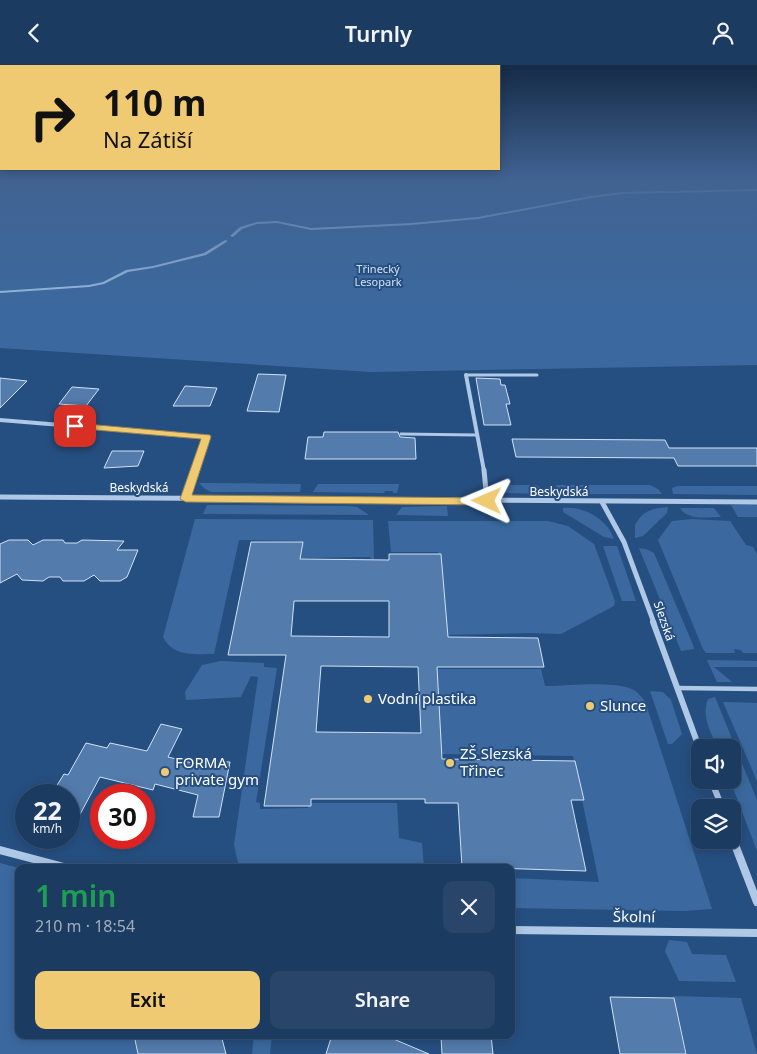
<!DOCTYPE html>
<meta charset="utf-8">
<style>
:root{--surface:#1c3b61;--page:#29466a;--text:#f1f3f6;--muted:#a0adbd;--line:#3a5576;--accent:#efca73}
body{margin:0;font-family:"Noto Sans",sans-serif;background:var(--page);color:var(--text);height:100vh;display:flex;flex-direction:column;font-size:19px;white-space:nowrap}
*{box-sizing:border-box;margin:0}
p{font-size:16px;color:var(--muted)}
.icon{flex:none;width:28px;height:28px;fill:none;stroke:currentColor;stroke-width:2;stroke-linecap:round;stroke-linejoin:round}
.map{position:relative;flex:1;overflow:hidden}
.side{position:absolute;left:15px;top:799px;width:500px;height:175px;display:flex;flex-direction:column;background:var(--surface);border-radius:10px;box-shadow:0 2px 12px #0003,0 0 0 1px var(--line)}
.side>*{flex:none}
.banner{position:absolute;left:0px;top:0px;width:500px;height:105px;box-shadow:0 2px 12px #0003,0 0 0 1px var(--line);background:#efca73;color:#111;overflow:hidden}
.controls{position:absolute;left:691px;top:674px;display:grid;gap:10px}
.controls a{display:grid;place-items:center;width:50px;height:50px;border-radius:10px;background:var(--surface);box-shadow:0 2px 12px #0003,0 0 0 1px var(--line);font-size:25px}
.speed{position:absolute;left:15px;top:719px;display:flex;gap:10px;font-size:25px;font-weight:700;text-align:center}
.speed>*{display:grid;place-content:center;width:65px;height:65px;border-radius:50%;background:var(--surface);box-shadow:0 2px 12px #0003,0 0 0 1px var(--line);line-height:1}
.speed small{font-size:12px;font-weight:400}
.speed .limit{border:8px solid #d22;background:#fff;color:#111}
.pin{position:absolute;display:grid;place-items:center;width:42px;height:42px;color:#fff;margin:-21px;border-radius:10px;box-shadow:0 2px 8px #0006}
.me{position:absolute;width:55px;margin:-28px;rotate:271deg;stroke-linejoin:round;filter:drop-shadow(0 0 4px #0008)}
.turn{display:flex;align-items:center;gap:18px;height:105px;padding:0 20px;font-size:22px}
.turn .icon{width:65px;height:65px;stroke-width:2.5}
.turn b{display:block;font-size:35px;line-height:42px}
.round{display:grid;place-items:center;flex:none;width:52px;height:52px;border-radius:10px;background:var(--page)}
.headline{display:flex;align-items:center;justify-content:space-between;height:85px;padding:0 20px}
h1{font-size:30px;font-weight:600;line-height:38px;color:#1e9e55}
.button{display:flex;gap:10px;margin-top:auto;padding:10px 20px}
.button a{flex:1;height:58px;border-radius:10px;background:var(--accent);color:#111;font-size:20px;font-weight:600;line-height:58px;text-align:center}
.button a+a{background:var(--page);color:var(--text)}
header{display:flex;justify-content:space-between;align-items:center;height:65px;padding:0 20px;background:var(--surface);font-size:22px;font-weight:600}
.map>svg:first-child{display:block}
.green{fill:#3b699f}
.lines{fill:none;stroke-linecap:round;stroke-linejoin:round}
.stream{fill:#a3c3e7;fill-rule:evenodd}
.building{fill:#537bac;stroke:#d1e2f5;fill-rule:evenodd}
.lane-far1{stroke:#aec8e6;stroke-width:3}
.lane{stroke:#aec8e6;stroke-width:4.5}
.street-far3{stroke:#aec8e6;stroke-width:4}
.street-far2{stroke:#aec8e6;stroke-width:5}
.street-far1{stroke:#aec8e6;stroke-width:6}
.street{stroke:#aec8e6;stroke-width:8}
.route{fill:#efca73;stroke:#9b834b}
.poi-dot{fill:#efca73;stroke:#264f81;stroke-width:2}
.labels{text-anchor:middle;stroke-width:4;stroke-linejoin:round;paint-order:stroke}
.far-park-label{font-size:11px;fill:#d1e2f5;stroke:#264f81}
.street-label{font-size:12px;fill:#fff;stroke:#264f81}
.near-poi-label{font-size:15px;fill:#fff;stroke:#264f81;text-anchor:start}
.near-street-label{font-size:15px;fill:#fff;stroke:#264f81}
</style>
<header><svg class="icon" aria-label="back" viewBox="0 0 24 24"><path d="M15 5l-7 7 7 7"/></svg>Turnly<svg class="icon" aria-label="person" viewBox="0 0 24 24"><circle cx="12" cy="8" r="4"/><path d="M4 21q1-7 8-7t8 7"/></svg></header>
<div class="map">
<svg width="757" height="989" viewBox="0 0 757 989">
<rect width="100%" height="100%" fill="#264f81"/>
<g class="green">
<path d="M0,115H757V300L370,307L0,283Z"/>
<path d="M199,418L301,419L300,427H211L205,424Z"/>
<path d="M318,419H399V420L397,428H393V426H385L384,428L313,427Z"/>
<path d="M492,420H536L541,423L544,429L507,428Z"/>
<path d="M556,420H650L658,424L662,429H558Z"/>
<path d="M678,421H757V430L673,429L672,423Z"/>
<path d="M757,439V452H738L731,440Z"/>
<path d="M207,440L348,441L357,442L369,450L203,449Z"/>
<path d="M447,441L448,451L396,450L402,442Z"/>
<path d="M668,442L667,448L643,471L635,473V460C642,446 653,443 668,442Z"/>
<path d="M563,443C584,441 607,454 614,474L604,472L563,447Z"/>
<path d="M680,443H714L721,452C708,452 688,456 680,443Z"/>
<path d="M195,454L373,455L374,494H371L370,492L300,493L301,476L239,475L214,589C194,589 173,592 163,572Z"/>
<path d="M692,454L730,456L746,480L753,482L757,489V588H743L741,585L734,584L735,588H706L703,584L658,475L672,456Z"/>
<path d="M388,456H548L568,461L594,479L615,536L614,541L561,569L531,568L445,570L438,487H391Z"/>
<path d="M603,481H617L636,536H622Z"/>
<path d="M639,483L646,484L654,488L693,580L694,584L681,586Z"/>
<path d="M707,595L757,596V602H714L732,617H717Z"/>
<path d="M221,596L264,598V602L277,603L256,737L260,738V744L308,743V738H397L399,773L422,778L424,802H239L234,780L258,612L251,611L241,632L186,635L185,627L202,600Z"/>
<path d="M436,604H541L545,621C567,621 609,616 629,623C636,625 643,632 646,639L712,844L684,846L511,843V813L599,817L573,691L440,689Z"/>
<path d="M650,626L663,627L671,635L682,669L672,679H668Z"/>
<path d="M715,632L757,735V786L730,715H732V682H717C711,667 701,651 708,634Z"/>
<path d="M723,637L757,638V716Z"/>
<path d="M0,798L19,803V970H221L226,989H0Z"/>
<path d="M669,875L687,877L692,889L726,890L736,917L679,916L665,886Z"/>
<path d="M673,931L741,933L757,989H687Z"/>
<path d="M254,970H272L270,989H252Z"/>
</g>
<g class="lines">
<g class="stream">
<path d="M757,124V126L623,129L591,133L478,154L411,160L311,165L277,158L257,159L242,164L233,172L230,171L240,162L257,157L277,156L311,163L411,158L478,152L591,131L623,127Z"/>
<path d="M225,175L228,176L206,190L153,203L128,207L104,219L89,222L0,228V226L89,220L103,217L126,205L153,201L204,188Z"/>
</g>
</g>
<g class="building">
<path d="M258,309L286,310L279,347L247,346Z"/>
<path d="M0,313L27,316L0,343Z"/>
<path d="M476,313L500,314L501,320H505L510,339H506L511,360H484Z"/>
<path d="M185,321L217,323L210,341H173Z"/>
<path d="M72,322L99,324L86,341L59,339Z"/>
<path d="M324,367H398L400,372L415,373L416,394H305L308,372H323Z"/>
<path d="M512,374L665,375L669,383H757V401H678L674,393L516,392Z"/>
<path d="M112,386H144L138,401L104,403Z"/>
<path d="M9,475H28L33,480L43,475H63L65,478H77L82,475L124,476L117,485H138L127,512L120,516H100L94,510L84,516H63L60,512H49L43,516L22,515L17,509L0,518V479Z"/>
<path d="M251,477H303L300,494L389,495V489H441L448,572L538,573L544,602H437L442,694L575,696L584,735H571L586,806L462,802L458,738H425V734H311V741H264L286,590H228ZM294,536H389V572L291,571ZM321,601L418,602L421,668L316,667Z"/>
<path d="M161,659L182,664L168,692L205,701L206,696L230,697L219,752H193L198,730L155,719L153,725L100,712L69,770V730H51L64,709L68,710L86,678L107,683L110,678L147,686Z"/>
<path d="M610,932L674,933L686,989H620Z"/>
<path d="M134,970H221L226,989H138Z"/>
<path d="M332,970H384L429,989H326Z"/>
<path d="M459,970H491L493,989H442L441,972H459Z"/>
</g>
<g class="lines">
<g class="lane-far1">
<path d="M466,310H537"/>
<path d="M401,369L476,370"/>
</g>
<path class="lane" d="M677,623L757,624"/>
<g class="street-far3">
<path d="M466,310L484,406"/>
<path d="M0,355L207,372L195,406"/>
</g>
<g class="street-far2">
<path d="M484,405L487,436"/>
<path d="M0,432L757,437"/>
<path d="M186,434L196,405"/>
<path d="M602,437L624,477L654,558"/>
</g>
<g class="street-far1">
<path d="M653,557L700,685"/>
<path d="M711,715L722,742"/>
</g>
<g class="street">
<path d="M732,772L757,837"/>
<path d="M0,785L64,802"/>
<path d="M511,865L757,868"/>
</g>
</g>
<linearGradient id="sky" x2="0" y2="1"><stop stop-color="#152b47"/><stop offset="0.45" stop-color="#416392"/><stop offset="1" stop-color="#416392" stop-opacity="0"/></linearGradient>
<rect width="757" height="253" fill="url(#sky)"/>
<path class="route" d="M75,358L210,370L211,372L192,430L487,433L492,436L487,440L186,437L180,434L201,374L72,363L71,361Z"/>
<g class="poi-dot">
<circle cx="368" cy="634" r="5"/>
<circle cx="590" cy="641" r="5"/>
<circle cx="450" cy="698" r="5"/>
<circle cx="165" cy="707" r="5"/>
</g>
<g class="labels">
<g class="far-park-label">
<text x="378" y="208">Třinecký<tspan x="378" dy="13">Lesopark</tspan></text>
</g>
<g class="street-label">
<text x="139" y="427">Beskydská</text>
<text x="559" y="431">Beskydská</text>
<text transform="translate(664 556) rotate(71)" y="4">Slezská</text>
</g>
<g class="near-poi-label">
<text x="378" y="639">Vodní plastika</text>
<text x="600" y="646">Slunce</text>
<text x="460" y="694">ZŠ Slezská<tspan x="460" dy="17">Třinec</tspan></text>
<text x="175" y="703">FORMA<tspan x="175" dy="17">private gym</tspan></text>
</g>
<g class="near-street-label">
<text transform="translate(634 852) rotate(1)" y="5">Školní</text>
</g>
</g>
</svg>
<div class="controls">
<a><svg class="icon" aria-label="sound" viewBox="0 0 24 24"><path d="M4 9h4l5-4v14l-5-4H4zM17 9q2 3 0 6"/></svg></a>
<a><svg class="icon" aria-label="layers" viewBox="0 0 24 24"><path d="M12 4l9 5-9 5-9-5zM3 14l9 5 9-5"/></svg></a>
</div>
<div class="speed"><div>22<small>km/h</small></div><div class="limit">30</div></div>
<div class="pin" style="left:75px;top:361px;background:#d93025"><svg class="icon" aria-label="arrive" viewBox="0 0 24 24"><path d="M6 21V4h12l-3 4 3 4H6"/></svg></div>
<svg class="me" style="left:487px;top:436px" viewBox="-20 -20 40 40"><path d="M0-17L14 15 0 8-14 15z" fill="#efca73" stroke="#fff" stroke-width="4"/></svg>
<div class="banner">
<div class="turn"><svg class="icon" aria-label="right" viewBox="0 0 24 24"><path d="M7 20v-9h11M14 6l5 5-5 5"/></svg><div><b>110 m</b>Na Zátiší</div></div>
</div>
<section class="side">
<div class="headline"><div><h1>1 min</h1><p>210 m · 18:54</p></div><a class="round"><svg class="icon" aria-label="close" viewBox="0 0 24 24"><path d="M6 6l12 12M18 6L6 18"/></svg></a></div>
<div class="button"><a>Exit</a><a>Share</a></div>
</section>
</div>
